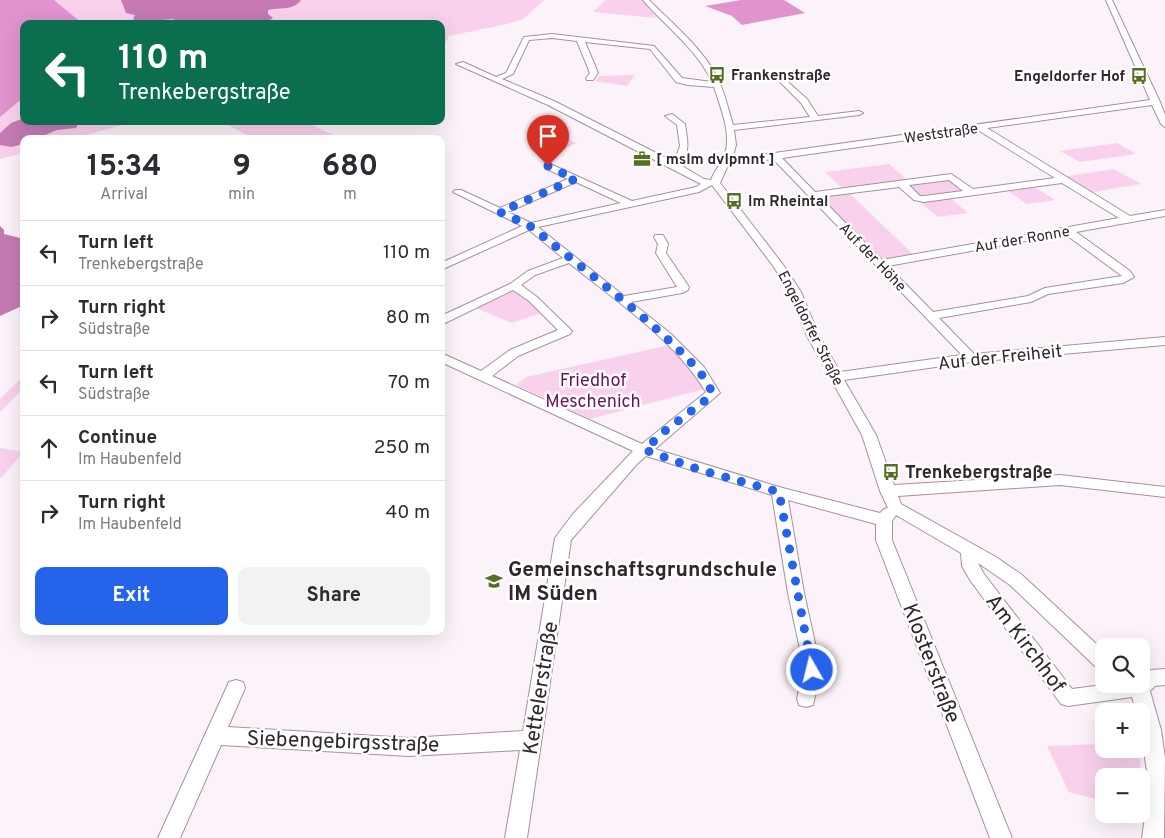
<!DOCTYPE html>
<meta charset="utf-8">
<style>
:root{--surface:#fff;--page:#f2f2f3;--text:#2b2b33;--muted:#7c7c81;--line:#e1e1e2;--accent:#2563eb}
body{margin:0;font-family:Overpass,sans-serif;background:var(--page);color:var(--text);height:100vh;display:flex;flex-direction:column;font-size:19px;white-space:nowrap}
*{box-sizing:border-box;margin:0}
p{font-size:16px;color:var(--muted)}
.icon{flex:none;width:28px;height:28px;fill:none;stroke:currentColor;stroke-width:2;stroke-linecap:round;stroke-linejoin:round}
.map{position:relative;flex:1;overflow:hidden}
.panel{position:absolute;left:20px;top:135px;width:425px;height:500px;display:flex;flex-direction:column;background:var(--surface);border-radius:10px;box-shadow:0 5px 20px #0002}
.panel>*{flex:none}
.guide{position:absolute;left:20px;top:20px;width:425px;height:105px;border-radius:10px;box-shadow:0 5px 20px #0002;background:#0b6e4f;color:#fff;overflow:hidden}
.controls{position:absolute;left:1095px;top:638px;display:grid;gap:10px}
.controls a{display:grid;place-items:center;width:55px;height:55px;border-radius:10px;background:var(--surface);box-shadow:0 5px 20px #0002;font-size:25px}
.pin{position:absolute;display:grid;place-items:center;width:42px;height:42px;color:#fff;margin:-51px -21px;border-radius:50% 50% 50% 0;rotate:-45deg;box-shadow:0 0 5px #0007}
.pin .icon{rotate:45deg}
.me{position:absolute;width:55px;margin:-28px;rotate:352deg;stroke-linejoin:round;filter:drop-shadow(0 0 4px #0008)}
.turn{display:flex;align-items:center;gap:18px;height:105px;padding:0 15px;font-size:22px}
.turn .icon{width:65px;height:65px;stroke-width:2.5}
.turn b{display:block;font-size:35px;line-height:42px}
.eta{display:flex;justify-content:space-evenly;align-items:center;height:85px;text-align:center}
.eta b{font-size:30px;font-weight:700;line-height:35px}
.cta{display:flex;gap:10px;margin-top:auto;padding:10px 15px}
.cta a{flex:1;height:58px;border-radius:10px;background:var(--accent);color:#fff;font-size:20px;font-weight:700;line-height:58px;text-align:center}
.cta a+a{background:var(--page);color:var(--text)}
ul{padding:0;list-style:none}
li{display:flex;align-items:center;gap:15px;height:65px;padding:0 15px;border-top:1px solid var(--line)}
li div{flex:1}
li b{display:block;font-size:19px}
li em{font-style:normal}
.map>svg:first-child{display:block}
.green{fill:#f9d1ed}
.forest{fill:#e093cd}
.water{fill:#c57ab3}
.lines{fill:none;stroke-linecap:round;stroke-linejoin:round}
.minor-casing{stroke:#a790a0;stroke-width:2}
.minor{fill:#fff;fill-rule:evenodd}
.route{stroke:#2563eb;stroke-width:9;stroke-dasharray:0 16.2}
.labels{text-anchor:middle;stroke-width:5;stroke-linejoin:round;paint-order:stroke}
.far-poi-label{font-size:15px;font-weight:bold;fill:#30272d;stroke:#fff;text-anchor:start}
.far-street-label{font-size:15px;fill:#30272d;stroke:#fff}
.street-label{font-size:18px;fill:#30272d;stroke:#fff}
.park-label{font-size:18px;fill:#6c115d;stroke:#fff}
.poi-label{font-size:18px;font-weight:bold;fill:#30272d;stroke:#fff;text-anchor:start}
.near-poi-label{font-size:21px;font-weight:bold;fill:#30272d;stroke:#fff;text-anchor:start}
.near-street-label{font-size:21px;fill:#30272d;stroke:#fff}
</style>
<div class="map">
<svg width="1165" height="838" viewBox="0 0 1165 838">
<rect width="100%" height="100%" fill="#fcf2f9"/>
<g class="green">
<path d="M38,0H544L523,19L511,23L449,36L441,51V24H70Z"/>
<path d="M606,0H642L657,18L593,12Z"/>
<path d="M635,75L627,86L595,81L599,76Z"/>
<path d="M24,96V121H136L73,139H24V153L0,159V109Z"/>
<path d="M221,121H305L339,138L254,139Z"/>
<path d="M563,137L577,143L550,154L536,148Z"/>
<path d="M1117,143L1136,154L1080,162L1060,151Z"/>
<path d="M889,164L907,180L842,188L825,172Z"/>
<path d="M1114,169L1141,184L1088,193L1062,177Z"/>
<path d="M949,180L964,191L925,196L920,195L909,186L911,184Z"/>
<path d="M1033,186L1055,200L1027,204L1007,190Z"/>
<path d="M848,192L915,256L887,260L881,259L819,198L820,195Z"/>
<path d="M950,198L968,213L938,217L920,202Z"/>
<path d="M511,291L519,292L541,313L512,323L476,308Z"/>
<path d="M670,345L695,372L704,389L590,419L516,385L526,377Z"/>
<path d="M19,380H24V388L0,412V399Z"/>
<path d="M0,448L24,452L0,479Z"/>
<path d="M1104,744V749H1131L1141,752L1140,776H1104V801L1069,792L1047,746Z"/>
</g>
<g class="forest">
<path d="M0,0H54L83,24H24V97L0,117Z"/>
<path d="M741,0H784L805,13L742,25L732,16L705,6Z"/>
</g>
<g class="water">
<path d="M121,0H301C293,11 280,7 268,10V14L273,18L263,24H174L176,21L173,19L138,22L133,19L135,15L126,13Z"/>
<path d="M24,118V121H80L76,128L57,130L36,139H24V144L11,147L0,145V133L11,123Z"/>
<path d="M0,226L4,230V234L24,239V305L0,316Z"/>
</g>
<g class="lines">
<g class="minor-casing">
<path id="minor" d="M643,0H649C672,23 700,46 716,75C724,90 728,108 733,125L810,117L801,103L777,79V75H780L807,99L818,116L859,111L863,113L859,115L734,130L736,145L732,159L1150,100L1106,0H1112L1160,102L1165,115V127L1161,124L1152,105L987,128L1130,216L1165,210V216L1076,232L1130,271L1134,277L1123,283L1048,294L1031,302L939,318L974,354L1165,337V345L971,362L844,380L876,435L894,485L1060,475L1165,487V497L1060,485L898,496L901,504L996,557L1022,575L1104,651V671L1098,669L1010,585L978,563L984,574L1072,689L1110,684H1141V675L1151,670L1165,669V685L1155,686L1150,691L1161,730L1165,758L1164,838H1142L1149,786L1141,730V711H1136L1132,697L1068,706L1061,704L970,580L962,566L961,553L896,515L892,521V540L1012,838H990L876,540V524L788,500L804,593L821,670L813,705L806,707L799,705L797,699L803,670L801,654L788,593L772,495L646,456L637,464L571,540L527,838H505L520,750L409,756L221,745L180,838H158L229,682L236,680L243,682L245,688L228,727L409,738L523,731L555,538L573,514L633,451L441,362V353L481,371L510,350L558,330L529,301L513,290L441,325V316L510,284L528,271L563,258L529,230L441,270V263L522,226L453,192L455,190H461L500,208L568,179L545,168V164L548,163L632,201L696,187L701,184L548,105L456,64L463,62L496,77L506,73L524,37L552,34L654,46L682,78L712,82C697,49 666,27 643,0ZM552,38L577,41L590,73L586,78L587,80H593L598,73L585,42L650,49L676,82L688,85L714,87C720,106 733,136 724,156C721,164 714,171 711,180L704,179L677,163C692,155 687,139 685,124L672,114L665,116L677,125L680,146L676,157L670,160L554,101L502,79L513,74L529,40ZM978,130L1055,178L973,189L951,174L815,192L782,158ZM773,159L962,355L840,372L819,336L801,292L784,266L720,183L728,165ZM949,180L963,191L924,196H920L909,185ZM576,182L621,203L531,223L508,212ZM1062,183L1119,218L882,260L820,197L899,187L914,200L924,202ZM712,185L774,267L789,292L807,336L862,435L880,491L888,508L884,509L880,513L779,487L655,449L720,393L704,367L670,333L631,302L682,293L688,290L689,287L666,253L668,244L663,235H655L654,237L658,244L656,253L677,287L624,296L538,227L699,192ZM1065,234L1122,276L1045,288L1028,296L933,312L888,266ZM569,263C617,302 674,339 706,392L642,444L492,376L518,356L570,334L572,331L537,297L521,285L535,275Z"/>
</g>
<use href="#minor" class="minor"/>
</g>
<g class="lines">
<path class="route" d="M548,166L575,179L500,212L530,226L544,237C569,258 719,370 711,396L661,434L645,450L700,470L779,492L812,670"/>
</g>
<defs>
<g id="bus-bare" transform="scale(1.35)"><path d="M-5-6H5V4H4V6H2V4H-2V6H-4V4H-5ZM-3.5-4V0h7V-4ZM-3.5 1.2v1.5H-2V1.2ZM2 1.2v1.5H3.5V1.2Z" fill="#556f22" stroke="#fff" stroke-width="2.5" paint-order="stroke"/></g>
<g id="office-bare" transform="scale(1.35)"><path d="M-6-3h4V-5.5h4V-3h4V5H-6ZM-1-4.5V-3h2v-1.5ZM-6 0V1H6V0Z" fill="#556f22" stroke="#fff" stroke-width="2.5" paint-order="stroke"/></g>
<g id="school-bare" transform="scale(1.35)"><path d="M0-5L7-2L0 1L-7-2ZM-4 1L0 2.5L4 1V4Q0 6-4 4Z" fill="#556f22" stroke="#fff" stroke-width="2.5" paint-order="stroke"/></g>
</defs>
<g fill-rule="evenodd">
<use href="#bus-bare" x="717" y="75"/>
<use href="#bus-bare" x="1139" y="76"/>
<use href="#office-bare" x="642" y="159"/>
<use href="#bus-bare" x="734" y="201"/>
<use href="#bus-bare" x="891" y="472"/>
<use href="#school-bare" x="494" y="581"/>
</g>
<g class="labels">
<g class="far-poi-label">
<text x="731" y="80">Frankenstraße</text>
<text x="1125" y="81" text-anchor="end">Engeldorfer Hof</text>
<text x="656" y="164">[ mslm dvlpmnt ]</text>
<text x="748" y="206">Im Rheintal</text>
</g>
<g class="far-street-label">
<text transform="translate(941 133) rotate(-8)" y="5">Weststraße</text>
<text transform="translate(1022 239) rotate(-10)" y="5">Auf der Ronne</text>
<text transform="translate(873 257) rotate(46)" y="5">Auf der Höhe</text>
<text transform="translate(811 328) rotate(63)" y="5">Engeldorfer Straße</text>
</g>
<g class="street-label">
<text transform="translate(1000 357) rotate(-6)" y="6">Auf der Freiheit</text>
</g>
<g class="park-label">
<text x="593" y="386">Friedhof<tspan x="593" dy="21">Meschenich</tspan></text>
</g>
<g class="poi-label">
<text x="905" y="478">Trenkebergstraße</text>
</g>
<g class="near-poi-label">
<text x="508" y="576">Gemeinschaftsgrundschule<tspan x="508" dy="24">IM Süden</tspan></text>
</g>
<g class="near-street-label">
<text transform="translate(1026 643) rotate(53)" y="7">Am Kirchhof</text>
<text transform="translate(932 663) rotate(69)" y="7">Klosterstraße</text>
<text transform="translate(540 688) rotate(-81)" y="7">Kettelerstraße</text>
<text transform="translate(343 741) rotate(2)" y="7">Siebengebirgsstraße</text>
</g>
</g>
</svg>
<div class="controls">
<a><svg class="icon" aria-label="search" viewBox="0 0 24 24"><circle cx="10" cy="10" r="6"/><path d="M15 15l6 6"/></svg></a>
<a>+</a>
<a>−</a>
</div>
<div class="pin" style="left:548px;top:166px;background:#d93025"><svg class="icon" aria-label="arrive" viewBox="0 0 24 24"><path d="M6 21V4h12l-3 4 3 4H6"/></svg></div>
<svg class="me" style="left:812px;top:670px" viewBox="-20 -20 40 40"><circle r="17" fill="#2563eb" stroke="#fff" stroke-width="3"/><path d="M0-11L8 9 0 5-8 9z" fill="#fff"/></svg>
<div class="guide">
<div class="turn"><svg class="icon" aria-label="left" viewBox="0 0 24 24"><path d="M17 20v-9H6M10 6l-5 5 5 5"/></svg><div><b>110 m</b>Trenkebergstraße</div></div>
</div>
<section class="panel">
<div class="eta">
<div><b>15:34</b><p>Arrival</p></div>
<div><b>9</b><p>min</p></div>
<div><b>680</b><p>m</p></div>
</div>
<ul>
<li><svg class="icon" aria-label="left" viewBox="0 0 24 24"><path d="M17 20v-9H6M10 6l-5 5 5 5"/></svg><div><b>Turn left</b><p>Trenkebergstraße</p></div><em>110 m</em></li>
<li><svg class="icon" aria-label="right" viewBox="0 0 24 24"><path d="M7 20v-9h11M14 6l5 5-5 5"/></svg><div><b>Turn right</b><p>Südstraße</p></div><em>80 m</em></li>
<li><svg class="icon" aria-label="left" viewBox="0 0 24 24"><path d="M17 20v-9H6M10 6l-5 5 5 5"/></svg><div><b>Turn left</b><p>Südstraße</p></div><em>70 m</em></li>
<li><svg class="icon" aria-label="ahead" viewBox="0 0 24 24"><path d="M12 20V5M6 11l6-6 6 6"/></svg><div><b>Continue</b><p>Im Haubenfeld</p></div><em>250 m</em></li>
<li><svg class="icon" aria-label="right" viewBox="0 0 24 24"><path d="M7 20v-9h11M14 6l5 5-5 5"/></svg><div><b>Turn right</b><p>Im Haubenfeld</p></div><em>40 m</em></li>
</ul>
<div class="cta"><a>Exit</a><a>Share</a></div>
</section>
</div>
